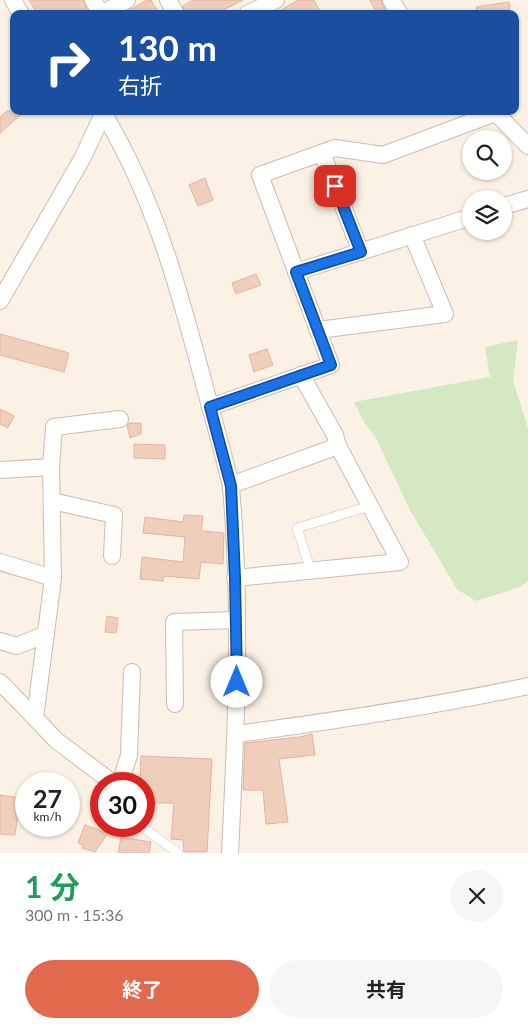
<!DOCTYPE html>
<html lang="ja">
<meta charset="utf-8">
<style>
:root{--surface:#fff;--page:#f6f6f6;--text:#222;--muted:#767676;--accent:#e0694e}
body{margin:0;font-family:Lato,"Noto Sans JP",sans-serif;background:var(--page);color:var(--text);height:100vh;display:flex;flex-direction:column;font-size:19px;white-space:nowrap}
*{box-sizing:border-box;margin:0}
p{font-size:16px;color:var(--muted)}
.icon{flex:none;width:28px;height:28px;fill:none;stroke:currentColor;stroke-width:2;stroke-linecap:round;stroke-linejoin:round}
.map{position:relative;height:853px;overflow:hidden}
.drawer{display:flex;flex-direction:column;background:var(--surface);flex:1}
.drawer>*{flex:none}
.guide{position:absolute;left:10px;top:10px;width:509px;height:105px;border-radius:10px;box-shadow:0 1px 4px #0004;background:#1a4fa0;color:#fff;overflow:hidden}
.buttons{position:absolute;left:462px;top:130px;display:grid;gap:10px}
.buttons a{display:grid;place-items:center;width:50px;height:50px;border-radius:50%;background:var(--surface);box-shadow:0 1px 4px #0004;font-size:25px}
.speed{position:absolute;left:15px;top:772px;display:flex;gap:10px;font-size:25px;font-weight:700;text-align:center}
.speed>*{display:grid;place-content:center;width:65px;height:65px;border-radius:50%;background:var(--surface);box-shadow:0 1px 4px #0004;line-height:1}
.speed small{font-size:12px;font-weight:400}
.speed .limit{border:8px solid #d22;background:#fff;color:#111}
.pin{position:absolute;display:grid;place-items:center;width:42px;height:42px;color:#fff;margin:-21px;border-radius:10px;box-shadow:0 2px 8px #0006}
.me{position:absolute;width:55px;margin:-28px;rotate:0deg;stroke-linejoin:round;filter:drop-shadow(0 0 4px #0008)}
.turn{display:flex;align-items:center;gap:18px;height:105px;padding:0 25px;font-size:22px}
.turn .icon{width:65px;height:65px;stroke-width:2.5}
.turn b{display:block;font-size:35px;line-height:42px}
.round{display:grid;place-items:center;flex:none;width:52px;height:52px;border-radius:26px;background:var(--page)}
.head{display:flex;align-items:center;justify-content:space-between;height:85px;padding:0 25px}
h1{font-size:30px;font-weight:700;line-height:38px;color:#1e9e55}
.button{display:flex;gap:10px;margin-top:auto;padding:10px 25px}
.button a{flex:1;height:58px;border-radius:30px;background:var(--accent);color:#fff;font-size:20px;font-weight:700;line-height:58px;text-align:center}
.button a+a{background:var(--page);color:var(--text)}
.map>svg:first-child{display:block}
.green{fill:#d3e8c3}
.building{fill:#efcfbc;stroke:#e1b59e}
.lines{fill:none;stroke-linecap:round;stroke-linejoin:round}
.lane-casing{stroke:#cebbae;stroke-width:10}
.street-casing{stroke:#cebbae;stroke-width:18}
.lane{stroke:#fff;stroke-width:9}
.street{stroke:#fff;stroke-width:16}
.route-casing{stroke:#114b97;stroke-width:12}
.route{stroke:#1a73e8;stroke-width:9}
</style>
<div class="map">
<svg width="528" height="853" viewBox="0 0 528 853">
<rect width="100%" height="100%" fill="#fbf1e4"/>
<path class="green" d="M518,340L513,381L528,428V581L520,587L476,601L457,589L410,510L375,436L364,422L354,402L490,377L485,347Z"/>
<g class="building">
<path d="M29,0H83L89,14H37Z"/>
<path d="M147,0H151L159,14H123Z"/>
<path d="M193,0H243L216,14H186L183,6Z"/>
<path d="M298,0H314L321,14H274Z"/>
<path d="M370,0H381L385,10L377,14Z"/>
<path d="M509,2L510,14H477L476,7Z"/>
<path d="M7,111H25L0,133V117Z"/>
<path d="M205,178L213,200L198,206L189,185Z"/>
<path d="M256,274L261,285L236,294L232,283Z"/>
<path d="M0,334L69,353L64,372L0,355Z"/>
<path d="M267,349L273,365L254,372L249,355Z"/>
<path d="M0,409L14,416L8,428L0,424Z"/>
<path d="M129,423H141V434L130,438L127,426Z"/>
<path d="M134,444L165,445V459L134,458Z"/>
<path d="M184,515L203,516L201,531L224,533L223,564L201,562L199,579L164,576L163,581L140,579L142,557L183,562L185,537L143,533L145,517L183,522Z"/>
<path d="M107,616L118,618L116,633L105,632Z"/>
<path d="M312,734L315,755L279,759L288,822L266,824L263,790H243L245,743L300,737Z"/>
<path d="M141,756L212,759L207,852H184L183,840L171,839L174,803H144V784H140Z"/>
<path d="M0,795L20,798L15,835L0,834Z"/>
<path d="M85,825L108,833L95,852L82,848L83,845L78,843Z"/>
<path d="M121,837L151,842L149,853H118Z"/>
</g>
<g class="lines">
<g class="lane-casing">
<g id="lane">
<path d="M311,571L297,528L370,506"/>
<path d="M141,826L178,853"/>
</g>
</g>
<g class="street-casing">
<g id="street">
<path d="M13,0L21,14"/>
<path d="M93,0L101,14"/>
<path d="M168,0L176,14"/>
<path d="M391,0L400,14"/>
<path d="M101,14L127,0"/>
<path d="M247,14L276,0"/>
<path d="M102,111C156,199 182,300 208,399C213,418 219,438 224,458C226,468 230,478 231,488C242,609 236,732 230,853"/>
<path d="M494,111L528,146"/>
<path d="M322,153L361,252"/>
<path d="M504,206L528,199"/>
<path d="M296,272L471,217"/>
<path d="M0,301L82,159L103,114"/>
<path d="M318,330L445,314L412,235"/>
<path d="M210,407L331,365L260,175L335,148L383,155L495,113"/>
<path d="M0,470L51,467"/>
<path d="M231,485L338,446L335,435L301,375"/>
<path d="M52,501L114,515L112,556"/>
<path d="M0,562L53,578"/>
<path d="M235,578L400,562L338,446"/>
<path d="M0,641L17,646L46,634"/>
<path d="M0,682L35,718"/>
<path d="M175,704L174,622L236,620"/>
<path d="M236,734C334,721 431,707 528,686"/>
<path d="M118,784L113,783L57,741L35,718L53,578L51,467L54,427L120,419"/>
<path d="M120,784L129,755L132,672"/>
</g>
</g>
<use href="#lane" class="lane"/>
<use href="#street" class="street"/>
</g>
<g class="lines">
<g class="route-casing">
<path id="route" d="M237,682L235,578L231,486L210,407L331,365L296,272L361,252L335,186"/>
</g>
<use href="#route" class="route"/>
</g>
</svg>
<div class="buttons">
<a><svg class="icon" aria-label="search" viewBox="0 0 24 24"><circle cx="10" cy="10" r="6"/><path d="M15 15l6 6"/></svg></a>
<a><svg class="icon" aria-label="layers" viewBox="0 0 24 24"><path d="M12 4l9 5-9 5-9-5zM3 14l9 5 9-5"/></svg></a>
</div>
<div class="speed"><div>27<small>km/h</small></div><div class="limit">30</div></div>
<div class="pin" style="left:335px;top:186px;background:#d93025"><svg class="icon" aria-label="arrive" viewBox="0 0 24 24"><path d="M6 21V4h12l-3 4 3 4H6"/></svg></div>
<svg class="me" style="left:237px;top:682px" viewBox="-20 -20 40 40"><circle r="19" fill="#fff"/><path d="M0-13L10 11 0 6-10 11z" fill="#1a73e8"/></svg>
<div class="guide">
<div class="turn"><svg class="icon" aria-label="right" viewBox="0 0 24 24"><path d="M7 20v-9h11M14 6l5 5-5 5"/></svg><div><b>130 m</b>右折</div></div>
</div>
</div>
<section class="drawer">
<div class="head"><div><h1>1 分</h1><p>300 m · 15:36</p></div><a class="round"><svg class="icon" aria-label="close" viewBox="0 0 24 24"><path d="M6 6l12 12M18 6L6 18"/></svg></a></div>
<div class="button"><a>終了</a><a>共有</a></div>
</section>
